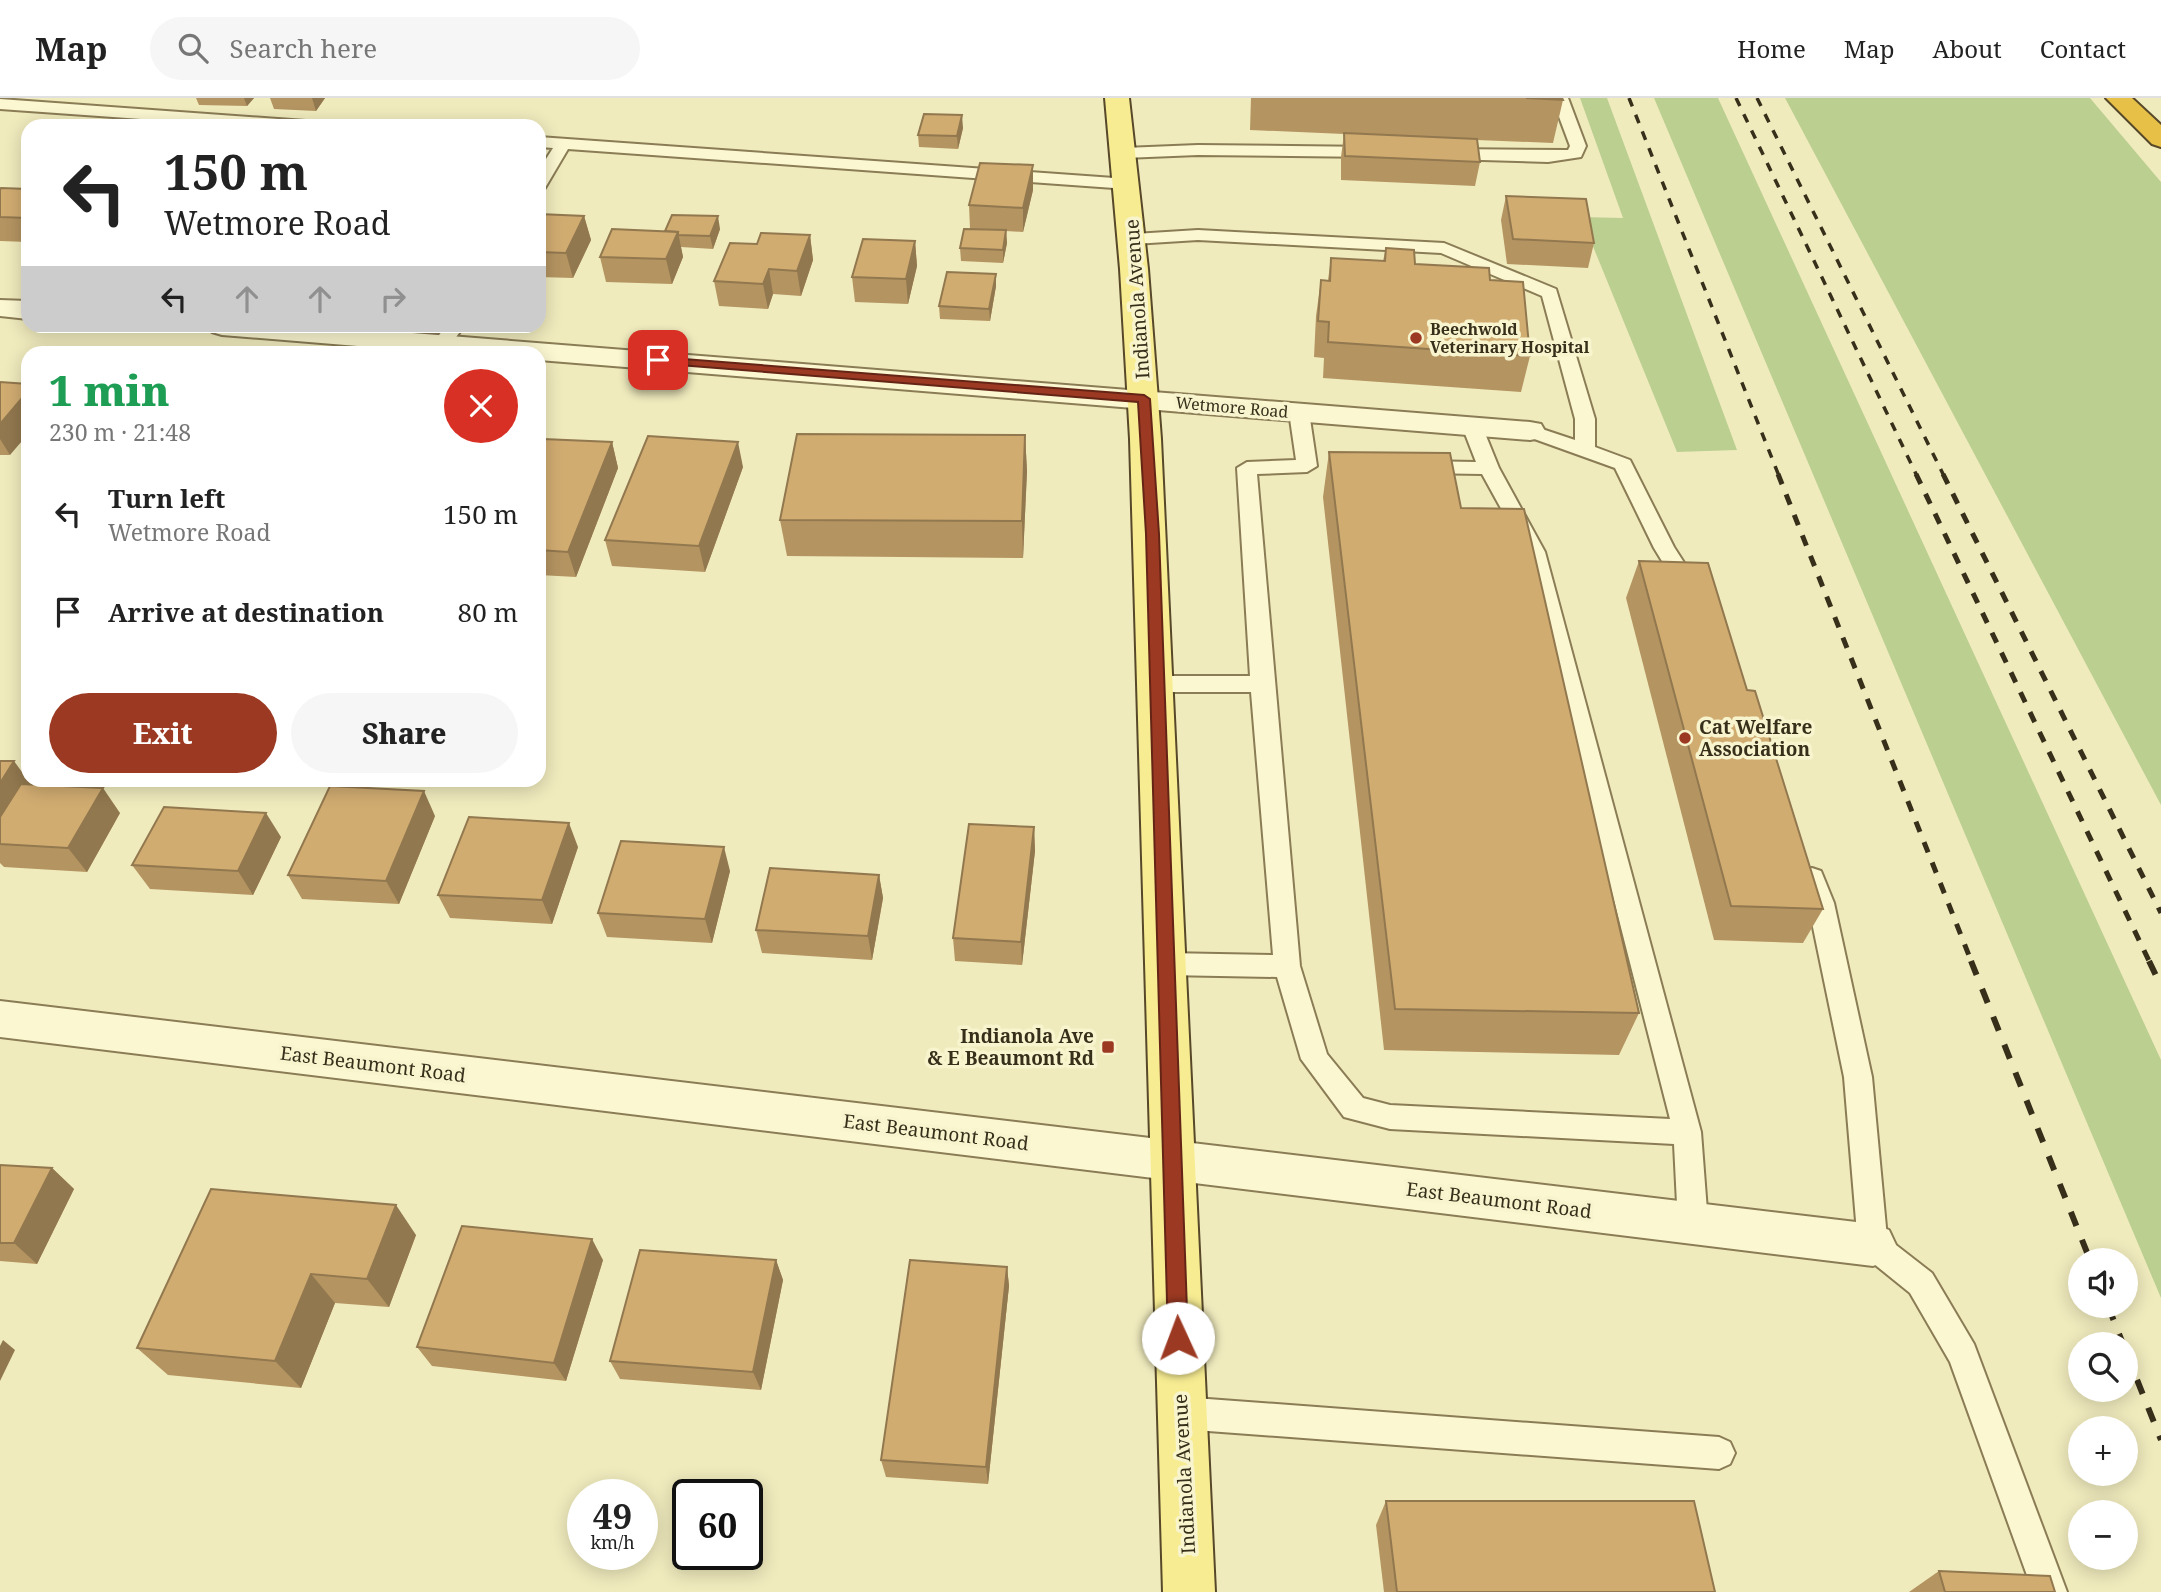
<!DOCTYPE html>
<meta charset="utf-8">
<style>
:root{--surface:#fff;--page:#f6f6f6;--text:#222;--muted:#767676;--line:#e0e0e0;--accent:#9c3922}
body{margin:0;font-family:"Noto Serif",serif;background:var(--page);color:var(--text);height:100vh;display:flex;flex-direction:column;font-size:26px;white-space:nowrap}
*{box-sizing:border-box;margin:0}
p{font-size:23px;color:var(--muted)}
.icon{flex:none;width:38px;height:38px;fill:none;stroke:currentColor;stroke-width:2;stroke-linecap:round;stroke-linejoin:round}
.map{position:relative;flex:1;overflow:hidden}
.drawer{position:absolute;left:21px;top:248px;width:525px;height:441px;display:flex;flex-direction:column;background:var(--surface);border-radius:21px;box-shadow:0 4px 18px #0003}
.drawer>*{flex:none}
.banner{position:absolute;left:21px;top:21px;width:525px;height:214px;border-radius:21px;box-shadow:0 4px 18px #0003;background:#fff;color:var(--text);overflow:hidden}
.tools{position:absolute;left:2068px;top:1150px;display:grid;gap:14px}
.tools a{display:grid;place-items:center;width:70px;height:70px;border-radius:50%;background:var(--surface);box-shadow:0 4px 18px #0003;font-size:35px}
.speed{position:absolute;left:567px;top:1381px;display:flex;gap:14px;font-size:35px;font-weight:700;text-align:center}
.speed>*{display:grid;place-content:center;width:91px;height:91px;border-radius:50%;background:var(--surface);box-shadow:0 4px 18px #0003;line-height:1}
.speed small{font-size:18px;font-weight:400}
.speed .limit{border:4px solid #111;border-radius:10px;background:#fff;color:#111}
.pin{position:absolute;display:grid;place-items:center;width:60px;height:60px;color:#fff;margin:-30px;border-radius:14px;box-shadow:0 4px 10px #0006}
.me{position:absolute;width:77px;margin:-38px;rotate:358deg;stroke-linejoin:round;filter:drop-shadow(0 0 5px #0008)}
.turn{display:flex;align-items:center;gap:24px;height:147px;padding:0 28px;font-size:32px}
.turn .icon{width:91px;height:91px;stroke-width:2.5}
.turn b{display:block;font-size:49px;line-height:60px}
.lanes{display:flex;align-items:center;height:66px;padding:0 28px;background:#0003;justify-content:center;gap:35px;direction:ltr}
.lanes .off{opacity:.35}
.round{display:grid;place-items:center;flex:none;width:74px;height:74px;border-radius:37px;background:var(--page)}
.headline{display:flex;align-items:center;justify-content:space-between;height:119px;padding:0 28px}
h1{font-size:42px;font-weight:800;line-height:52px;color:#1e9e55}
.button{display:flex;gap:14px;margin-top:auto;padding:14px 28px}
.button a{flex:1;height:80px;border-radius:42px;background:var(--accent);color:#fff;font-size:28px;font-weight:800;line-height:80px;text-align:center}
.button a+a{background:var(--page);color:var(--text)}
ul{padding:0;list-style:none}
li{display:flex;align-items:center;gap:21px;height:98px;padding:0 28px}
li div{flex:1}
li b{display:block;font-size:26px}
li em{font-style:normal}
header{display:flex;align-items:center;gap:42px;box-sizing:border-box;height:98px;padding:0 35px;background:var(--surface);border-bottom:2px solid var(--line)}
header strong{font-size:33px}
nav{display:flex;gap:38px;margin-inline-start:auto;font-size:24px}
.search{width:490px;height:63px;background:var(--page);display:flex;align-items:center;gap:18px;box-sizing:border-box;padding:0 24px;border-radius:38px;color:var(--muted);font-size:26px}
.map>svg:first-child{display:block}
.green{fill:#bbcf91}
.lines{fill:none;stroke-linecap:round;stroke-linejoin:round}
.lane-casing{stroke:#8a7c55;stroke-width:4}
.street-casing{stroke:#8a7c55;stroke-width:4}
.primary-casing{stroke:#57482a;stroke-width:4}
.highway-casing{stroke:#57482a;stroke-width:4}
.lane{fill:#fbf7d1;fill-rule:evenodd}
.street{fill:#fbf7d1;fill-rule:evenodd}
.primary{fill:#f7ec92;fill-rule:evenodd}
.highway{fill:#e7c047;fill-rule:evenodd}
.rail-far2{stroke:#382f1b;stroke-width:3.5;stroke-dasharray:9 9;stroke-linecap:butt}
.rail-far1{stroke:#382f1b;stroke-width:5;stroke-dasharray:11 11;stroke-linecap:butt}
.rail{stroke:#382f1b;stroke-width:6;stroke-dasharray:15 15;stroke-linecap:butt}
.wall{fill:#b49461}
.shaded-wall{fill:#92784f}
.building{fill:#d1ac71;stroke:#92784f;stroke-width:2}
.route{fill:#9c3922;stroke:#652516;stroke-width:2}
.poi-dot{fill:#9c3922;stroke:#f7f4ce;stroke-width:2.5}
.labels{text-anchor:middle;stroke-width:7;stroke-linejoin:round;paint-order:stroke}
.far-poi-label{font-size:16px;font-weight:bold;fill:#382f1b;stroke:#f7f4ce;text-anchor:start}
.far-street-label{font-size:16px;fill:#382f1b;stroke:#f7f4ce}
.street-label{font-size:19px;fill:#382f1b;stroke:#f7f4ce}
.poi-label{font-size:19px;font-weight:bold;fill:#382f1b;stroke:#f7f4ce;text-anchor:start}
</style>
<header>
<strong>Map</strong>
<div class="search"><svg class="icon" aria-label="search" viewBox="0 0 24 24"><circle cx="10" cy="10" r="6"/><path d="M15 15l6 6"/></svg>Search here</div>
<nav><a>Home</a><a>Map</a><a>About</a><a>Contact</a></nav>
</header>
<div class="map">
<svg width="2161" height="1494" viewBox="0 0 2161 1494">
<rect width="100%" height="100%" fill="#f0ebbd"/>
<g class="green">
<path d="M1580,0H1607L1737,352L1677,354L1581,119L1623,120Z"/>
<path d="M1654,0H1718L2161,962V1200Z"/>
<path d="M1785,0H2090L2161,84V707Z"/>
</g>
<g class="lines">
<g class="lane-casing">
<g id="lane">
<path d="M1552,0H1568L1586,48L1581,59L1548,64L1447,61L1439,56L1447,51L1568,52L1570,48Z"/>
<path d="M0,1L306,23L314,28H240L0,11Z"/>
<path d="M539,39L1128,81L1136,86L1128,91L568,51L545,90L539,91V72L553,50L539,49Z"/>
<path d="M1198,47L1375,49L1383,54L1375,59L1198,57L1124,60L1116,55L1124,50Z"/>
<path d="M1198,132L1444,145L1556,191L1595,321V349L1630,362L1674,449L1701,491L1698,496H1682L1654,450L1615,370L1523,337L1520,333L1530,327L1575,342V321L1542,198L1441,155L1198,142L1134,146L1125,141L1134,136Z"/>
<path d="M446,228H464L449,249H435L433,245Z"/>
<path d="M1299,308L1309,314L1317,368L1307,374L1257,376L1300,868L1327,956L1363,1000L1390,1007L1670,1021L1525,454L1482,376L1420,375L1410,369L1420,363L1476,364L1462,328L1472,322L1482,328L1499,370L1545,454L1701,1034L1708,1126L1703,1135L1693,1139L1683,1135L1678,1126L1674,1046L1390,1031L1344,1019L1301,961L1277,879L1166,877L1157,874L1153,866L1157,858L1166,855L1273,857L1251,594H1157L1149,592L1146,586L1149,580L1157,578H1250L1237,370L1247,364L1296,362L1289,314Z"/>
<path d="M1812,770L1821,773L1834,805L1872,979L1887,1140L1932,1175L1974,1246L2067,1494H2033L1950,1264L1910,1195L1863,1157L1858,1147L1844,979L1808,805L1800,780L1803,773Z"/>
<path d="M1181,1299L1719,1339L1730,1344L1735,1355L1730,1366L1719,1371L1181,1331L1170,1326L1165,1315L1170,1304Z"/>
</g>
</g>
<g class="street-casing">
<g id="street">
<path d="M0,202L28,203V221L0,218Z"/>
<path d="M208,228H324L1530,324L1541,326L1545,333L1541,340L1530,342L539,262V256H455L222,237L212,234Z"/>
<path d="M0,903L1873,1126L1889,1132L1896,1147L1889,1162L1873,1168L0,939Z"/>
</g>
</g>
<g class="primary-casing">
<path id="primary" d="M1105,0H1129L1148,171L1161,341L1215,1494H1163L1130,341L1120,171Z"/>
</g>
<g class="highway-casing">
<path id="highway" d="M2106,0H2132L2161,27V49L2152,46Z"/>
</g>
<use href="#lane" class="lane"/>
<use href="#street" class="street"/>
<use href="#primary" class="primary"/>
<use href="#highway" class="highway"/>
<g class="rail-far2">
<path d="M1629,0L1779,378"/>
<path d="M1736,0L1917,378"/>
<path d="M1757,0L1944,378"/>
</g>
<g class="rail-far1">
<path d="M1778,376L1972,865"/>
<path d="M1916,376L2150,865"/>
<path d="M1943,376L2161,815"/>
</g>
<g class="rail">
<path d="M1971,863L2090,1162"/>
<path d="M2149,863L2161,888"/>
<path d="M2108,1208L2123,1246"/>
<path d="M2126,1254L2161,1342"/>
</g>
</g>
<g class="wall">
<path d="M196,0H254L247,8L199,7Z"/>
<path d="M270,0H325L316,13L274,11Z"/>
<path d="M1251,0H1562L1563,2L1553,45L1477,42L1480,64L1475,88L1341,82V59L1344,36L1250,32Z"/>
<path d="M963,30L958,51L919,49L918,37Z"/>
<path d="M28,91V144L0,143V92Z"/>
<path d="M1033,92L1023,134L1006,133L1007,145L1003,165L961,163L960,150L970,131L969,107Z"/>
<path d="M1506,98L1594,145L1588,170L1507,166L1501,122Z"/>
<path d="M539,116L584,118L591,142L573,180L539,179Z"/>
<path d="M720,131L713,151L681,149L683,159L672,186L606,184L600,159L665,133Z"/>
<path d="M810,137L813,162L801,198L773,196L768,211L719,208L714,183L757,146Z"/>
<path d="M915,143L917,168L908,206L855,204L852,179Z"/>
<path d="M1386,150L1415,166L1490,182L1530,258L1521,294L1323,280L1324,260L1314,259L1316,218L1321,182H1328L1331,160L1383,163Z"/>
<path d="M996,176V188L990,223L940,221L939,208Z"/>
<path d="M0,284L10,357H0Z"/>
<path d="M1025,337L1027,373L1023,460L787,458L780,422Z"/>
<path d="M612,344L618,370L576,479L539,477V350Z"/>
<path d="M1329,354L1461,410L1639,915L1619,957L1384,952L1323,399Z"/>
<path d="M743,369L705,474L612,468L605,442Z"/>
<path d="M1639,463L1747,592L1823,811L1803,845L1714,842L1626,500Z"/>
<path d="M0,663L31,687L120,715L87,774L4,769L0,765Z"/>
<path d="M435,718L399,806L302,801L288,777Z"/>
<path d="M1034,729L1035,753L1022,867L955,863L953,840Z"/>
<path d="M281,739L253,797L150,791L132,767Z"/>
<path d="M578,749L552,826L450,820L438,797Z"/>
<path d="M730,773L712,845L607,839L598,815Z"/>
<path d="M879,777L883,800L872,862L762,855L756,832Z"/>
<path d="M0,1067L52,1070L74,1091L37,1166L0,1163Z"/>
<path d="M211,1091L416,1137L389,1209L335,1205L301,1290L168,1277L137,1250Z"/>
<path d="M603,1162L566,1283L432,1268L417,1249Z"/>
<path d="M776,1162L783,1182L761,1292L620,1281L610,1263Z"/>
<path d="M1007,1169L1009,1188L988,1386L886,1379L881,1362Z"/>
<path d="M1386,1403L1715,1494H1384L1376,1427Z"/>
<path d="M1939,1473L1945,1494H1909Z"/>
</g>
<g class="shaded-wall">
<path d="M244,0H254L247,8Z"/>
<path d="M312,0H325L316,13Z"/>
<path d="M962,17L963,30L958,51L957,38Z"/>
<path d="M1033,67V92L1023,134V110Z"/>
<path d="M584,118L591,142L573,180L566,155Z"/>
<path d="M718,118L720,131L713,151L710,138Z"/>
<path d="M1006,132L1007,145L1003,165V152Z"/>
<path d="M678,134L683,159L672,186L666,161Z"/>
<path d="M810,137L813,162L801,198L797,173Z"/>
<path d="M915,143L917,168L908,206L906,181Z"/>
<path d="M769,171L773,196L768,211L763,186Z"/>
<path d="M996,176V188L990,223L989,211Z"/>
<path d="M28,293V336L10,357L0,341V326Z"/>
<path d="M1025,337L1027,373L1023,460L1022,423Z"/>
<path d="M612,344L618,370L576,479L568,454Z"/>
<path d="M738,344L743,369L705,474L699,448Z"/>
<path d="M14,663L32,688L0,740V685Z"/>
<path d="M103,690L120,715L87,774L68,750Z"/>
<path d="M424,693L435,718L399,806L386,783Z"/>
<path d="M266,715L281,739L253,797L238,773Z"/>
<path d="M569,725L578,749L552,826L542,802Z"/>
<path d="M1034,729L1035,753L1022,867L1021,844Z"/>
<path d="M724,749L730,773L712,845L705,821Z"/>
<path d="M879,777L883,800L872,862L868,838Z"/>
<path d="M52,1070L74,1091L37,1166L14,1145Z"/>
<path d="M396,1107L416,1137L389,1209L367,1181Z"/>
<path d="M592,1141L603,1162L566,1283L554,1265Z"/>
<path d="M776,1162L783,1182L761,1292L753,1274Z"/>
<path d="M1007,1169L1009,1188L988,1386L986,1369Z"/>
<path d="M311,1176L335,1205L301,1290L275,1263Z"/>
<path d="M3,1242L15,1252L0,1283V1248Z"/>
</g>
<g class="building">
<path d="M1526,0H1562L1563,2Z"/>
<path d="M924,16L962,17L957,38L918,37Z"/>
<path d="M1344,35L1477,41L1480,64L1345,58Z"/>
<path d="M980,65L1033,67L1023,110L969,107Z"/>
<path d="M1,90L28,91V120L0,119V92Z"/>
<path d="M1506,98L1586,101L1594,145L1513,141Z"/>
<path d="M539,116L584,118L566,155L539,154Z"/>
<path d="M672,117L718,118L710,138L678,137V134L665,133Z"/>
<path d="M612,131L678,134L666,161L600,159Z"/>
<path d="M964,131L1006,132L1003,152L960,150Z"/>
<path d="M761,135L810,137L797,173L769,171L763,186L714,183L730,145L757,146Z"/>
<path d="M863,141L915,143L906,181L852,179Z"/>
<path d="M1386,150L1414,152L1415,166L1489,170L1490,182L1523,184L1530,258L1328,244L1329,224L1318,223L1321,182L1330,183L1331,160L1385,163Z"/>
<path d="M947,174L996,176L989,211L939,208Z"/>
<path d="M0,284L28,286V293L0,326Z"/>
<path d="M797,336L1025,337L1022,423L780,422Z"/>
<path d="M648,338L738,344L699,448L605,442Z"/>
<path d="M543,341L612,344L568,454L539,452V350Z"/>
<path d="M1329,354L1450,355L1461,410L1524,411L1639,915L1395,911Z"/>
<path d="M1639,463L1708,465L1747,592L1755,593L1823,811L1731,808Z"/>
<path d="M0,663H14L0,685Z"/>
<path d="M21,686L103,690L68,750L0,746V719Z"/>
<path d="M330,688L424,693L386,783L288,777Z"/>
<path d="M164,709L266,715L238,773L132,767Z"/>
<path d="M469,719L569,725L542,802L438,797Z"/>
<path d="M969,726L1034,729L1021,844L953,840Z"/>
<path d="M621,743L724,749L705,821L598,815Z"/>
<path d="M770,770L879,777L868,838L756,832Z"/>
<path d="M0,1067L52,1070L14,1145H0Z"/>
<path d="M211,1091L396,1107L367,1181L311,1176L275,1263L137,1250Z"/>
<path d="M462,1128L592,1141L554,1265L417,1249Z"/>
<path d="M640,1152L776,1162L753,1274L610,1263Z"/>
<path d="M910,1162L1007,1169L986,1369L881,1362Z"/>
<path d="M1386,1403H1694L1715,1494H1397Z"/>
<path d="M1939,1473L2050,1478L2055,1494H1945Z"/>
</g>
<path class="route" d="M658,259L1144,297L1150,301L1159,436L1188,1240L1185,1246L1178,1249L1171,1246L1168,1240L1146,436L1138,304L654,265L652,262Z"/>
<g class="poi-dot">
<circle cx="1416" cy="240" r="7"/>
<circle cx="1685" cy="640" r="7"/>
<rect x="1101" y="942" width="14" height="14" rx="3.5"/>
</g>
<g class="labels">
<g class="far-poi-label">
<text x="1430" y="237">Beechwold<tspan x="1430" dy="18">Veterinary Hospital</tspan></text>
</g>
<g class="far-street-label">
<text transform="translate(1232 309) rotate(5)" y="6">Wetmore Road</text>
</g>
<g class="street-label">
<text transform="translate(1137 201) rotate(-94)" y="7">Indianola Avenue</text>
<text transform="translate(373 966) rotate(7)" y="7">East Beaumont Road</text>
<text transform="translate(936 1034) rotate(7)" y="7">East Beaumont Road</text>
<text transform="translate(1499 1102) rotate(7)" y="7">East Beaumont Road</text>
<text transform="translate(1184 1376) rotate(-93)" y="7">Indianola Avenue</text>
</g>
<g class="poi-label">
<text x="1699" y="636">Cat Welfare<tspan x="1699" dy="22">Association</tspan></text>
<text x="1094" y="945" text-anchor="end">Indianola Ave<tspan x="1094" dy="22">&amp; E Beaumont Rd</tspan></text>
</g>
</g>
</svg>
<div class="tools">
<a><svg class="icon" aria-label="sound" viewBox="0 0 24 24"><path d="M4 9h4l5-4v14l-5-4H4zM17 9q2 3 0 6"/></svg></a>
<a><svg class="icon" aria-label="search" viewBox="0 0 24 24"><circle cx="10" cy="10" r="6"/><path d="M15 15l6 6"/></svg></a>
<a>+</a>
<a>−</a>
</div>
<div class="speed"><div>49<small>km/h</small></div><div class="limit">60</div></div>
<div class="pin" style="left:658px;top:262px;background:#d93025"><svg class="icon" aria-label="arrive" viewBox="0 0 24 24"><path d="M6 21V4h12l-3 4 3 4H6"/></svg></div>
<svg class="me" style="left:1178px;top:1240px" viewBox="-20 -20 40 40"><circle r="19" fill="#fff"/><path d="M0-13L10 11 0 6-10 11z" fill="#9c3922"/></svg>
<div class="banner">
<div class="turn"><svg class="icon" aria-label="left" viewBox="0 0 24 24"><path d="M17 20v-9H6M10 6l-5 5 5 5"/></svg><div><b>150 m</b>Wetmore Road</div></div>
<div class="lanes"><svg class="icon" aria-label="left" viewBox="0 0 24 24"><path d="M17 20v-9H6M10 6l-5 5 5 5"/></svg><svg class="icon off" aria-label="ahead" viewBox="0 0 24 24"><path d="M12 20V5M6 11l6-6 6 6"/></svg><svg class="icon off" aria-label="ahead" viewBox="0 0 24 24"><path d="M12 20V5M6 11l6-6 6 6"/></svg><svg class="icon off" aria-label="right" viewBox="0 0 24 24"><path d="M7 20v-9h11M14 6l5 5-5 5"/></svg></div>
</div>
<section class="drawer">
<div class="headline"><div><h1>1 min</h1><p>230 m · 21:48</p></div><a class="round" style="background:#d93025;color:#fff"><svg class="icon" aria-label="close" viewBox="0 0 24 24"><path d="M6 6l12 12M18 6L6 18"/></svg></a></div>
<ul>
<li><svg class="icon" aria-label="left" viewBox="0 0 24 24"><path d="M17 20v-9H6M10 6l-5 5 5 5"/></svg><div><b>Turn left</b><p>Wetmore Road</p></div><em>150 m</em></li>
<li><svg class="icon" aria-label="arrive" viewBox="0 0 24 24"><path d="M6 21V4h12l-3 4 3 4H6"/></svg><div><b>Arrive at destination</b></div><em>80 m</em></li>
</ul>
<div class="button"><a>Exit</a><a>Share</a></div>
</section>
</div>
